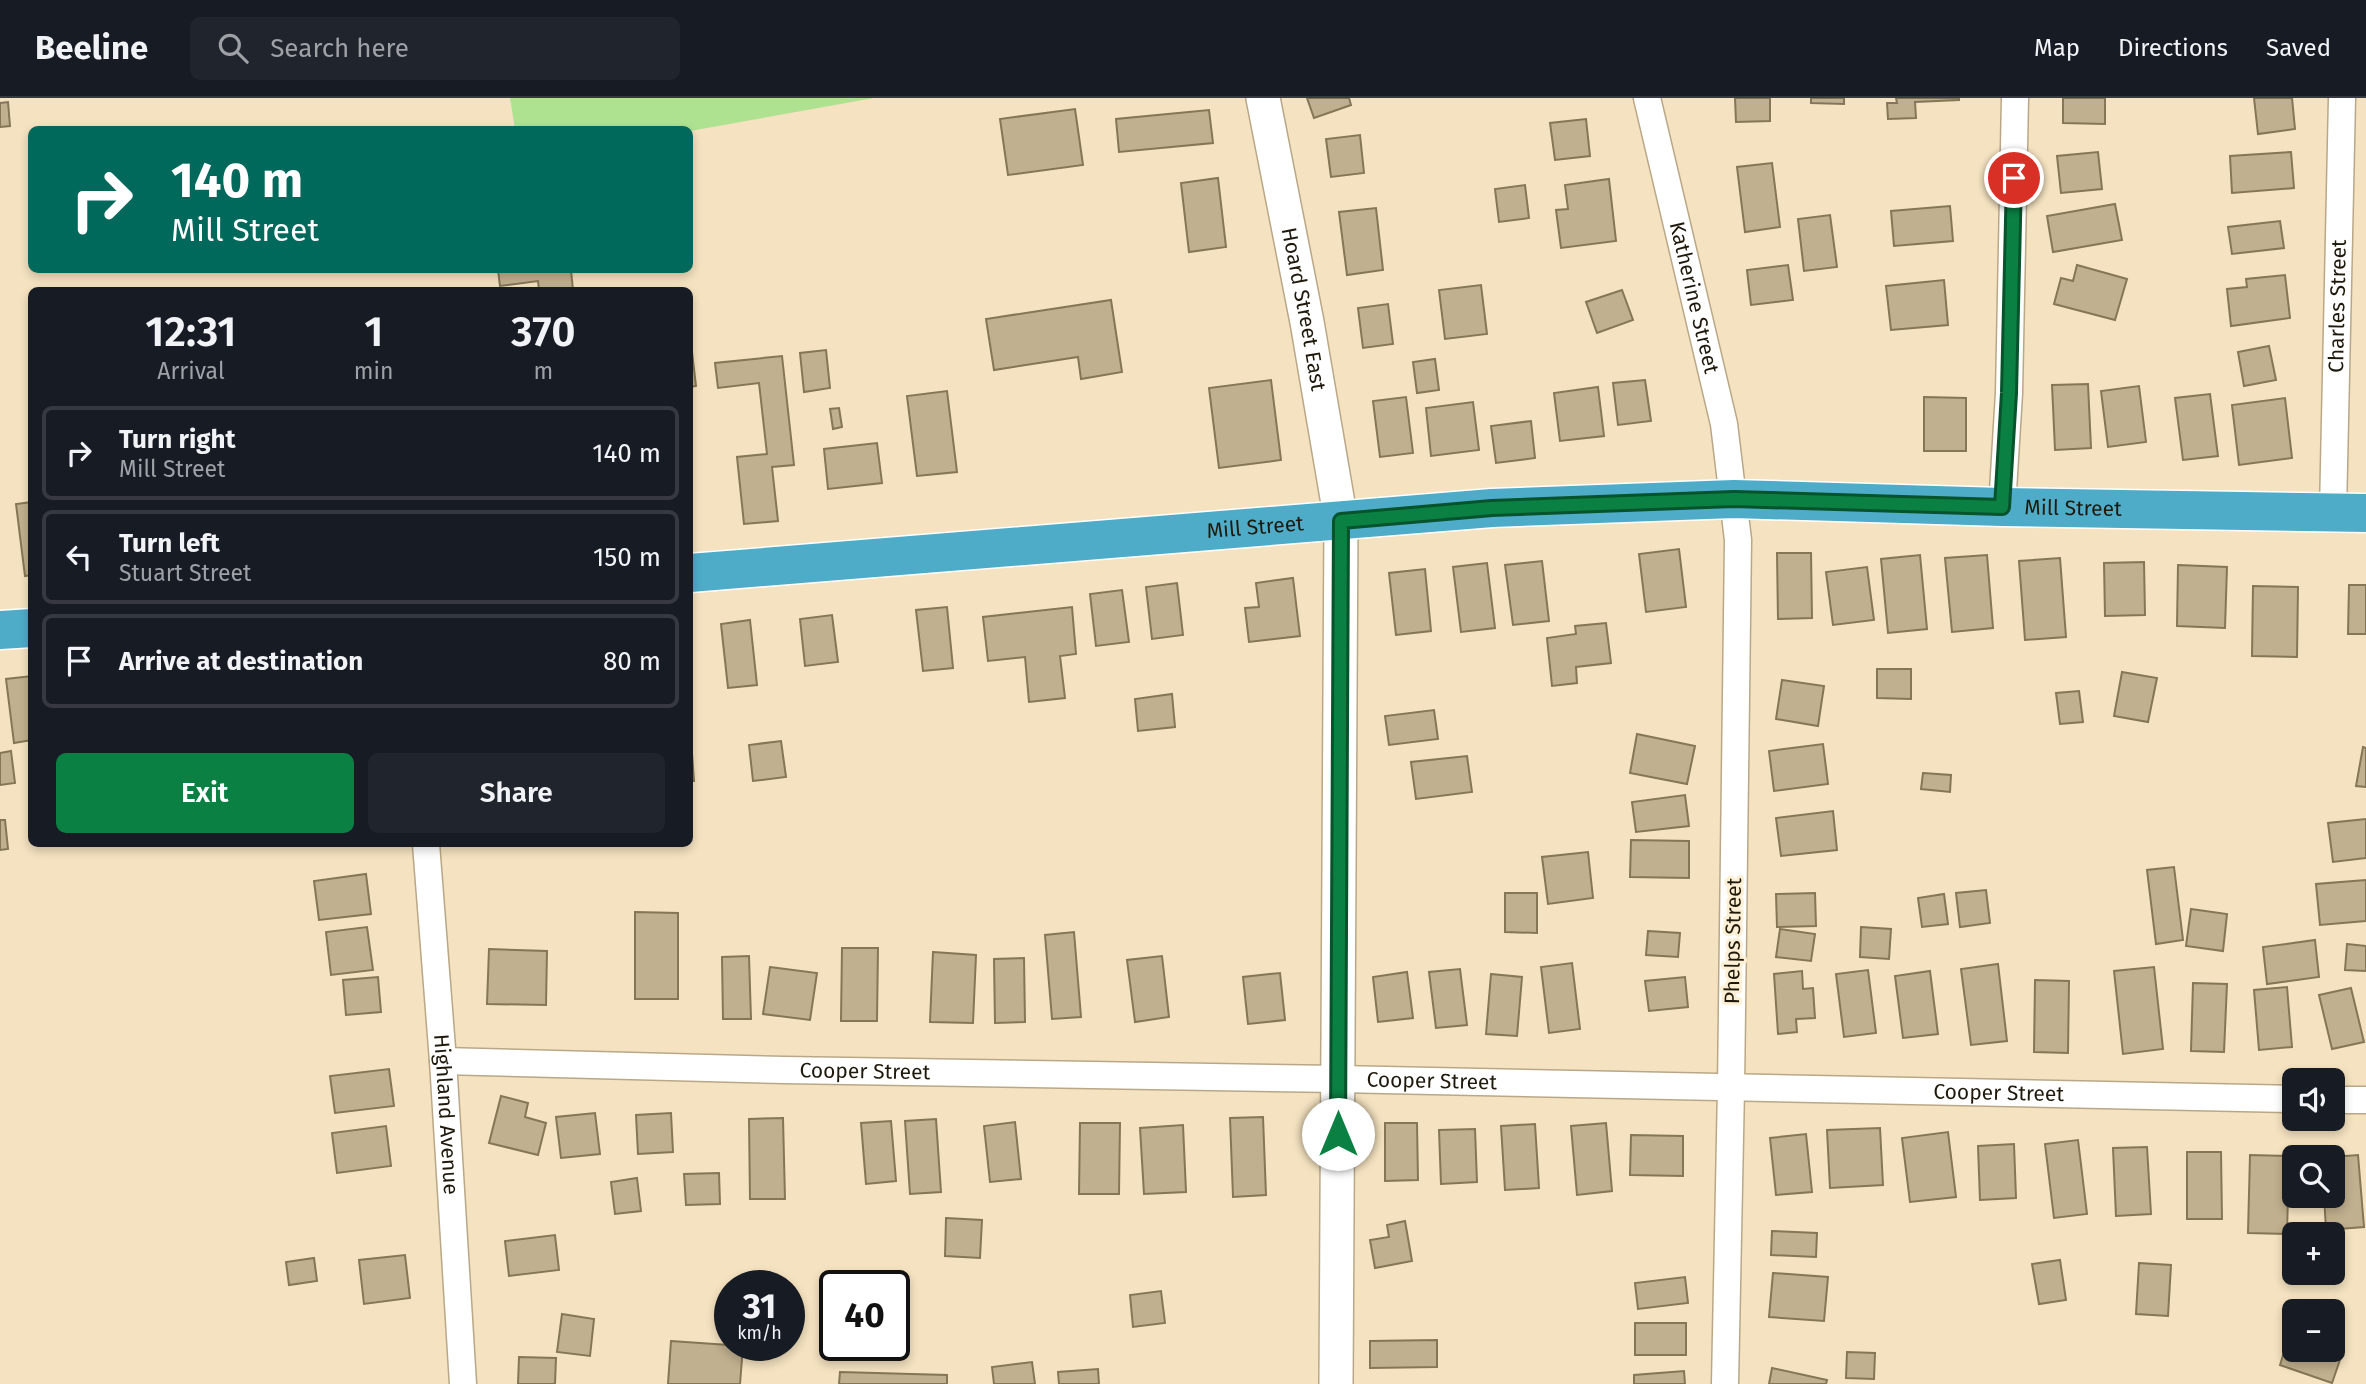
<!DOCTYPE html>
<meta charset="utf-8">
<style>
:root{--surface:#171b24;--page:#20242c;--text:#f1f3f6;--muted:#9ea1a6;--line:#363941;--accent:#0b8043}
body{margin:0;font-family:"Fira Sans",sans-serif;background:var(--page);color:var(--text);height:100vh;display:flex;flex-direction:column;font-size:26px;white-space:nowrap}
*{box-sizing:border-box;margin:0}
p{font-size:23px;color:var(--muted)}
.icon{flex:none;width:38px;height:38px;fill:none;stroke:currentColor;stroke-width:2;stroke-linecap:round;stroke-linejoin:round}
.map{position:relative;flex:1;overflow:hidden}
.side{position:absolute;left:28px;top:189px;width:665px;height:560px;display:flex;flex-direction:column;background:var(--surface);border-radius:10px;box-shadow:0 4px 10px #0003}
.side>*{flex:none}
.guide{position:absolute;left:28px;top:28px;width:665px;height:147px;border-radius:10px;box-shadow:0 4px 10px #0003;background:#00695c;color:#fff;overflow:hidden}
.buttons{position:absolute;left:2282px;top:970px;display:grid;gap:14px}
.buttons a{display:grid;place-items:center;width:63px;height:63px;border-radius:10px;background:var(--surface);box-shadow:0 4px 10px #0003;font-size:35px}
.speed{position:absolute;left:714px;top:1172px;display:flex;gap:14px;font-size:35px;font-weight:700;text-align:center}
.speed>*{display:grid;place-content:center;width:91px;height:91px;border-radius:50%;background:var(--surface);box-shadow:0 4px 10px #0003;line-height:1}
.speed small{font-size:18px;font-weight:400}
.speed .limit{border:4px solid #111;border-radius:10px;background:#fff;color:#111}
.pin{position:absolute;display:grid;place-items:center;width:60px;height:60px;color:#fff;margin:-30px;border:4px solid #fff;border-radius:50%;box-shadow:0 2px 7px #0007}
.me{position:absolute;width:77px;margin:-38px;rotate:0deg;stroke-linejoin:round;filter:drop-shadow(0 0 5px #0008)}
.turn{display:flex;align-items:center;gap:24px;height:147px;padding:0 28px;font-size:32px}
.turn .icon{width:91px;height:91px;stroke-width:2.5}
.turn b{display:block;font-size:49px;line-height:60px}
.eta{display:flex;justify-content:space-evenly;align-items:center;height:119px;text-align:center}
.eta b{font-size:42px;font-weight:600;line-height:49px}
.cta{display:flex;gap:14px;margin-top:auto;padding:14px 28px}
.cta a{flex:1;height:80px;border-radius:10px;background:var(--accent);color:#fff;font-size:28px;font-weight:600;line-height:80px;text-align:center}
.cta a+a{background:var(--page);color:var(--text)}
ul{padding:0;list-style:none}
li{display:flex;align-items:center;gap:21px;height:94px;margin:0 14px 10px;padding:0 14px;border:4px solid var(--line);border-radius:10px}
li div{flex:1}
li b{display:block;font-size:26px}
li em{font-style:normal}
header{display:flex;align-items:center;gap:42px;box-sizing:border-box;height:98px;padding:0 35px;background:var(--surface);border-bottom:2px solid var(--line)}
header strong{font-size:33px}
nav{display:flex;gap:38px;margin-inline-start:auto;font-size:24px}
.search{width:490px;height:63px;background:var(--page);display:flex;align-items:center;gap:18px;box-sizing:border-box;padding:0 24px;border-radius:10px;color:var(--muted);font-size:26px}
.map>svg:first-child{display:block}
.green{fill:#aee190}
.building{fill:#c1b08f;stroke:#857656;stroke-width:2}
.lines{fill:none;stroke-linecap:round;stroke-linejoin:round}
.minor-casing{stroke:#b9a887;stroke-width:29}
.tertiary-casing{stroke:#b9a887;stroke-width:36}
.trunk-casing{stroke:#fff;stroke-width:41}
.minor{stroke:#fff;stroke-width:26}
.tertiary{stroke:#fff;stroke-width:33}
.trunk{stroke:#4eacc8;stroke-width:38}
.route-casing{stroke:#07532c;stroke-width:18}
.route{stroke:#0b8043;stroke-width:12}
.labels{text-anchor:middle;stroke-width:6;stroke-linejoin:round;paint-order:stroke}
.street-label{font-size:21px;fill:#1f190c;stroke:#fef0d4}
</style>
<header>
<strong>Beeline</strong>
<div class="search"><svg class="icon" aria-label="search" viewBox="0 0 24 24"><circle cx="10" cy="10" r="6"/><path d="M15 15l6 6"/></svg>Search here</div>
<nav><a>Map</a><a>Directions</a><a>Saved</a></nav>
</header>
<div class="map">
<svg width="2366" height="1286" viewBox="0 0 2366 1286">
<rect width="100%" height="100%" fill="#f4e2c0"/>
<path class="green" d="M510,0H874L690,33L515,31Z"/>
<g class="building">
<path d="M1307,0H1349L1351,7L1314,20Z"/>
<path d="M1735,0H1770V23L1736,24Z"/>
<path d="M1811,0H1844V6L1811,5Z"/>
<path d="M1896,0H1959V2L1915,4L1916,20L1888,21L1887,5H1897Z"/>
<path d="M2063,0H2105V26L2063,25Z"/>
<path d="M2254,0H2292L2295,31L2258,36Z"/>
<path d="M8,4L10,28L0,29V5Z"/>
<path d="M1075,11L1083,67L1008,77L1000,21Z"/>
<path d="M1209,12L1213,45L1119,54L1116,21Z"/>
<path d="M1586,21L1590,58L1555,62L1550,25Z"/>
<path d="M1360,37L1364,75L1331,79L1326,41Z"/>
<path d="M2098,54L2102,91L2061,95L2057,58Z"/>
<path d="M2291,54L2294,90L2232,95L2230,58Z"/>
<path d="M1772,65L1780,129L1745,134L1737,69Z"/>
<path d="M1218,80L1226,149L1189,154L1181,85Z"/>
<path d="M1609,81L1616,143L1561,150L1556,112L1568,111L1565,87Z"/>
<path d="M1525,87L1529,120L1499,124L1495,91Z"/>
<path d="M2115,106L2122,142L2053,154L2047,118Z"/>
<path d="M1950,108L1953,143L1894,148L1891,113Z"/>
<path d="M1376,110L1383,172L1347,177L1339,114Z"/>
<path d="M1830,117L1837,169L1804,173L1798,121Z"/>
<path d="M2280,123L2284,150L2232,156L2228,129Z"/>
<path d="M1788,167L1793,202L1751,207L1747,172Z"/>
<path d="M2077,167L2127,181L2115,222L2054,206L2061,180L2073,183Z"/>
<path d="M498,172H571L573,192H539L538,183L500,188Z"/>
<path d="M2285,177L2290,220L2231,228L2227,191L2247,189L2246,181Z"/>
<path d="M1944,182L1948,227L1891,232L1886,188Z"/>
<path d="M1481,187L1487,236L1445,241L1439,192Z"/>
<path d="M1622,192L1633,222L1597,235L1586,204Z"/>
<path d="M1111,202L1122,274L1081,281L1078,259L994,272L986,221Z"/>
<path d="M1388,206L1393,246L1363,250L1358,210Z"/>
<path d="M2269,248L2276,282L2244,288L2238,254Z"/>
<path d="M826,252L830,290L804,294L800,255Z"/>
<path d="M690,254H692L696,288L690,289Z"/>
<path d="M782,258L794,367L772,369L778,423L744,426L737,359L767,356L759,285L718,290L715,265Z"/>
<path d="M1435,261L1439,292L1417,295L1413,264Z"/>
<path d="M1271,282L1281,362L1219,370L1209,290Z"/>
<path d="M1645,282L1651,323L1618,327L1613,285Z"/>
<path d="M2088,286L2091,350L2055,352L2052,287Z"/>
<path d="M2139,288L2146,344L2108,349L2101,293Z"/>
<path d="M1598,289L1604,338L1560,343L1554,295Z"/>
<path d="M947,293L957,374L917,378L907,298Z"/>
<path d="M2210,296L2218,358L2183,362L2175,300Z"/>
<path d="M1406,299L1413,355L1380,359L1373,303Z"/>
<path d="M1924,299L1966,300V353H1924Z"/>
<path d="M2285,300L2292,360L2239,367L2232,307Z"/>
<path d="M1473,304L1479,352L1431,358L1426,310Z"/>
<path d="M839,310L842,329L833,331L830,311Z"/>
<path d="M1531,323L1535,360L1496,365L1491,328Z"/>
<path d="M877,345L882,385L828,391L824,351Z"/>
<path d="M32,404V477L25,478L16,406Z"/>
<path d="M1679,451L1686,509L1646,514L1639,456Z"/>
<path d="M1777,455H1811L1812,520L1778,521Z"/>
<path d="M1920,457L1927,531L1888,535L1881,461Z"/>
<path d="M1987,457L1993,530L1952,534L1945,460Z"/>
<path d="M2060,460L2066,539L2025,542L2019,463Z"/>
<path d="M1542,463L1549,523L1513,527L1505,467Z"/>
<path d="M2144,464L2145,517L2105,518L2104,465Z"/>
<path d="M1487,465L1495,530L1461,534L1453,469Z"/>
<path d="M2178,467L2227,469L2225,530L2177,528Z"/>
<path d="M1867,469L1874,522L1833,527L1826,474Z"/>
<path d="M1425,471L1431,533L1396,537L1389,475Z"/>
<path d="M1293,480L1300,538L1249,544L1245,510L1259,509L1256,485Z"/>
<path d="M1177,485L1183,537L1152,541L1146,489Z"/>
<path d="M2349,487H2366V536H2348Z"/>
<path d="M2253,488L2298,489L2297,559L2252,558Z"/>
<path d="M1122,492L1129,544L1096,548L1090,496Z"/>
<path d="M947,509L953,570L923,573L916,512Z"/>
<path d="M1072,509L1076,556L1060,558L1065,600L1029,604L1025,559L988,563L983,519Z"/>
<path d="M832,517L838,564L805,568L800,521Z"/>
<path d="M750,522L757,587L728,590L721,526Z"/>
<path d="M1606,525L1611,565L1576,569L1577,585L1552,588L1547,540L1576,536L1575,528Z"/>
<path d="M1877,571H1911V601L1877,600Z"/>
<path d="M2122,574L2157,580L2148,624L2114,618Z"/>
<path d="M32,578V642L14,645L6,581Z"/>
<path d="M1782,582L1824,588L1818,628L1776,621Z"/>
<path d="M2079,593L2083,624L2060,626L2056,595Z"/>
<path d="M1172,596L1175,629L1138,633L1135,601Z"/>
<path d="M1434,612L1438,641L1389,647L1385,618Z"/>
<path d="M690,628L694,683H690Z"/>
<path d="M1637,636L1695,648L1687,686L1630,675Z"/>
<path d="M781,643L786,679L753,683L749,647Z"/>
<path d="M1823,646L1828,686L1774,693L1769,653Z"/>
<path d="M2363,649L2366,650V689L2356,688Z"/>
<path d="M11,653L15,685L0,687V655Z"/>
<path d="M1467,658L1472,694L1416,701L1411,664Z"/>
<path d="M1923,675L1951,677L1950,694L1921,691Z"/>
<path d="M1685,697L1689,728L1636,734L1632,704Z"/>
<path d="M1833,713L1837,752L1781,758L1776,720Z"/>
<path d="M2366,721V760L2333,764L2328,725Z"/>
<path d="M0,722H5L8,751L0,752Z"/>
<path d="M1631,742L1689,743V780L1630,779Z"/>
<path d="M1588,754L1593,800L1548,806L1542,759Z"/>
<path d="M2174,769L2183,842L2156,846L2147,772Z"/>
<path d="M366,776L371,816L319,822L314,783Z"/>
<path d="M2366,782V823L2320,827L2316,786Z"/>
<path d="M1986,792L1990,825L1960,829L1956,795Z"/>
<path d="M1505,795H1537V835L1505,834Z"/>
<path d="M1815,795L1816,828L1777,829L1776,796Z"/>
<path d="M1944,796L1948,826L1922,829L1918,800Z"/>
<path d="M2191,811L2227,816L2223,853L2186,848Z"/>
<path d="M635,814L678,815V901H635Z"/>
<path d="M367,829L373,872L331,877L326,834Z"/>
<path d="M1861,829L1891,831L1889,861L1860,859Z"/>
<path d="M1780,831L1815,836L1811,863L1776,859Z"/>
<path d="M1648,833L1680,835L1678,859L1646,857Z"/>
<path d="M1074,834L1081,919L1052,921L1045,837Z"/>
<path d="M2315,842L2319,879L2267,886L2263,849Z"/>
<path d="M2347,846L2366,848V873L2345,872Z"/>
<path d="M842,850H878L877,923H841Z"/>
<path d="M489,851L547,853L546,907L487,906Z"/>
<path d="M933,854L976,857L973,925L930,924Z"/>
<path d="M749,858L751,921H723L722,859Z"/>
<path d="M1162,858L1169,919L1135,924L1127,862Z"/>
<path d="M1024,860L1025,924L995,925L994,861Z"/>
<path d="M1572,865L1580,931L1549,935L1541,869Z"/>
<path d="M1998,866L2007,943L1971,947L1961,871Z"/>
<path d="M770,869L817,875L810,922L763,916Z"/>
<path d="M2154,869L2163,951L2123,956L2114,873Z"/>
<path d="M1460,871L1467,927L1436,930L1429,874Z"/>
<path d="M1868,872L1876,935L1844,939L1836,876Z"/>
<path d="M1802,873L1803,891L1813,890L1815,920L1796,921L1797,934L1778,936L1774,876Z"/>
<path d="M1930,873L1938,936L1903,940L1895,878Z"/>
<path d="M1407,874L1413,920L1378,924L1373,879Z"/>
<path d="M1280,875L1285,922L1248,926L1243,879Z"/>
<path d="M1491,876L1522,879L1517,938L1486,936Z"/>
<path d="M378,879L381,914L346,917L343,882Z"/>
<path d="M1685,879L1688,909L1649,913L1645,883Z"/>
<path d="M2035,882L2069,883L2068,955L2034,954Z"/>
<path d="M2193,885L2227,886L2224,954L2191,953Z"/>
<path d="M2287,889L2292,949L2259,952L2254,892Z"/>
<path d="M2351,890L2364,944L2332,951L2319,897Z"/>
<path d="M389,971L394,1008L335,1015L330,978Z"/>
<path d="M501,998L528,1005L525,1019L546,1025L538,1057L489,1045Z"/>
<path d="M595,1015L600,1056L561,1060L556,1019Z"/>
<path d="M671,1015L673,1054L638,1056L636,1017Z"/>
<path d="M1263,1019L1266,1097L1233,1099L1230,1020Z"/>
<path d="M783,1020L785,1101H750L749,1021Z"/>
<path d="M936,1021L941,1094L910,1096L905,1023Z"/>
<path d="M891,1023L896,1083L866,1086L861,1025Z"/>
<path d="M1015,1024L1021,1081L990,1084L984,1028Z"/>
<path d="M1080,1025H1120L1119,1096H1079Z"/>
<path d="M1385,1025H1417L1418,1082L1385,1083Z"/>
<path d="M1606,1025L1612,1093L1577,1097L1571,1028Z"/>
<path d="M1535,1026L1539,1090L1505,1092L1501,1028Z"/>
<path d="M1183,1027L1186,1094L1144,1096L1140,1030Z"/>
<path d="M386,1028L391,1068L337,1075L332,1035Z"/>
<path d="M1880,1030L1883,1087L1830,1090L1827,1032Z"/>
<path d="M1475,1031L1477,1084L1441,1086L1439,1032Z"/>
<path d="M1948,1034L1956,1099L1910,1104L1902,1040Z"/>
<path d="M1806,1036L1812,1094L1776,1097L1770,1040Z"/>
<path d="M1631,1037L1683,1038V1078L1630,1077Z"/>
<path d="M2078,1042L2087,1116L2054,1120L2045,1046Z"/>
<path d="M2014,1046L2016,1100L1980,1102L1978,1048Z"/>
<path d="M2147,1049L2151,1116L2116,1118L2113,1050Z"/>
<path d="M2187,1054H2221L2222,1121H2187Z"/>
<path d="M2250,1057L2289,1058L2287,1136L2248,1135Z"/>
<path d="M2358,1057L2364,1129L2326,1132L2324,1097H2333V1059Z"/>
<path d="M719,1075L720,1106L686,1107L684,1076Z"/>
<path d="M637,1080L641,1113L615,1116L611,1084Z"/>
<path d="M946,1120L982,1122L980,1160L945,1158Z"/>
<path d="M1405,1123L1412,1163L1375,1170L1370,1142L1389,1139L1387,1127Z"/>
<path d="M1772,1133L1817,1135L1816,1159L1771,1157Z"/>
<path d="M555,1137L559,1172L509,1178L505,1143Z"/>
<path d="M405,1157L410,1200L364,1206L359,1162Z"/>
<path d="M314,1160L317,1183L289,1187L286,1164Z"/>
<path d="M2060,1162L2066,1202L2039,1206L2032,1166Z"/>
<path d="M2139,1165L2171,1167L2168,1218L2136,1216Z"/>
<path d="M1773,1175L1828,1179L1824,1223L1769,1219Z"/>
<path d="M1685,1179L1688,1205L1638,1211L1635,1185Z"/>
<path d="M1161,1193L1165,1225L1133,1229L1130,1197Z"/>
<path d="M562,1216L594,1221L590,1258L557,1254Z"/>
<rect x="1635" y="1225" width="51" height="32"/>
<path d="M2289,1238L2294,1240V1251H2328L2342,1256L2332,1285L2280,1267Z"/>
<path d="M1437,1242V1269L1370,1270V1243Z"/>
<path d="M671,1243L743,1248L740,1286H668Z"/>
<path d="M1847,1254L1875,1255L1874,1281L1846,1280Z"/>
<path d="M519,1259L556,1260L555,1286H518Z"/>
<path d="M1032,1264L1035,1286H994L992,1269Z"/>
<path d="M1772,1270L1827,1282L1826,1286H1769Z"/>
<path d="M1098,1271L1099,1286H1059L1058,1274Z"/>
<path d="M1684,1273L1685,1286H1634V1277Z"/>
<path d="M840,1274L947,1277V1286H839Z"/>
</g>
<g class="lines">
<g class="minor-casing">
<g id="minor">
<path id="s1" d="M1647,0L1724,326L1738,442L1731,990L1725,1286"/>
<path d="M2002,409L2009,295L2015,0"/>
<path id="s2" d="M2333,414L2342,0"/>
<path id="s3" d="M426,746L443,963L463,1286"/>
<path id="s4" d="M443,963L784,972L1338,981L2294,1001"/>
<path d="M2333,1002H2366"/>
</g>
</g>
<g class="tertiary-casing">
<g id="tertiary">
<path id="s5" d="M1263,0L1307,224L1341,423L1336,1286"/>
</g>
</g>
<g class="trunk-casing">
<g id="trunk">
<path id="s6" d="M690,475L1492,410L1734,401L2002,409L2366,415"/>
<path d="M0,532L32,530"/>
</g>
</g>
<use href="#minor" class="minor"/>
<use href="#tertiary" class="tertiary"/>
<use href="#trunk" class="trunk"/>
</g>
<g class="lines">
<g class="route-casing">
<path id="route" d="M1338,1036L1341,423L1492,410L1734,401L2002,409L2009,295L2014,80"/>
</g>
<use href="#route" class="route"/>
</g>
<g class="labels">
<g class="street-label">
<text dy="7" stroke="none"><textPath href="#s1" startOffset="205">Katherine Street</textPath></text>
<text dy="7" stroke="none"><textPath href="#s2" startOffset="206">Charles Street</textPath></text>
<text dy="7" stroke="none"><textPath href="#s5" startOffset="215">Hoard Street East</textPath></text>
<text dy="7" stroke="none"><textPath href="#s6" startOffset="1386">Mill Street</textPath></text>
<text dy="7" stroke="none"><textPath href="#s6" startOffset="567">Mill Street</textPath></text>
<text transform="translate(1733 843) rotate(-89)" y="7">Phelps Street</text>
<text dy="7" stroke="none"><textPath href="#s4" startOffset="422">Cooper Street</textPath></text>
<text dy="7" stroke="none"><textPath href="#s4" startOffset="989">Cooper Street</textPath></text>
<text dy="7" stroke="none"><textPath href="#s4" startOffset="1556">Cooper Street</textPath></text>
<text dy="7" stroke="none"><textPath href="#s3" startOffset="271">Highland Avenue</textPath></text>
</g>
</g>
</svg>
<div class="buttons">
<a><svg class="icon" aria-label="sound" viewBox="0 0 24 24"><path d="M4 9h4l5-4v14l-5-4H4zM17 9q2 3 0 6"/></svg></a>
<a><svg class="icon" aria-label="search" viewBox="0 0 24 24"><circle cx="10" cy="10" r="6"/><path d="M15 15l6 6"/></svg></a>
<a>+</a>
<a>−</a>
</div>
<div class="speed"><div>31<small>km/h</small></div><div class="limit">40</div></div>
<div class="pin" style="left:2014px;top:80px;background:#d93025"><svg class="icon" aria-label="arrive" viewBox="0 0 24 24"><path d="M6 21V4h12l-3 4 3 4H6"/></svg></div>
<svg class="me" style="left:1338px;top:1036px" viewBox="-20 -20 40 40"><circle r="19" fill="#fff"/><path d="M0-13L10 11 0 6-10 11z" fill="#0b8043"/></svg>
<div class="guide">
<div class="turn"><svg class="icon" aria-label="right" viewBox="0 0 24 24"><path d="M7 20v-9h11M14 6l5 5-5 5"/></svg><div><b>140 m</b>Mill Street</div></div>
</div>
<section class="side">
<div class="eta">
<div><b>12:31</b><p>Arrival</p></div>
<div><b>1</b><p>min</p></div>
<div><b>370</b><p>m</p></div>
</div>
<ul>
<li><svg class="icon" aria-label="right" viewBox="0 0 24 24"><path d="M7 20v-9h11M14 6l5 5-5 5"/></svg><div><b>Turn right</b><p>Mill Street</p></div><em>140 m</em></li>
<li><svg class="icon" aria-label="left" viewBox="0 0 24 24"><path d="M17 20v-9H6M10 6l-5 5 5 5"/></svg><div><b>Turn left</b><p>Stuart Street</p></div><em>150 m</em></li>
<li><svg class="icon" aria-label="arrive" viewBox="0 0 24 24"><path d="M6 21V4h12l-3 4 3 4H6"/></svg><div><b>Arrive at destination</b></div><em>80 m</em></li>
</ul>
<div class="cta"><a>Exit</a><a>Share</a></div>
</section>
</div>
